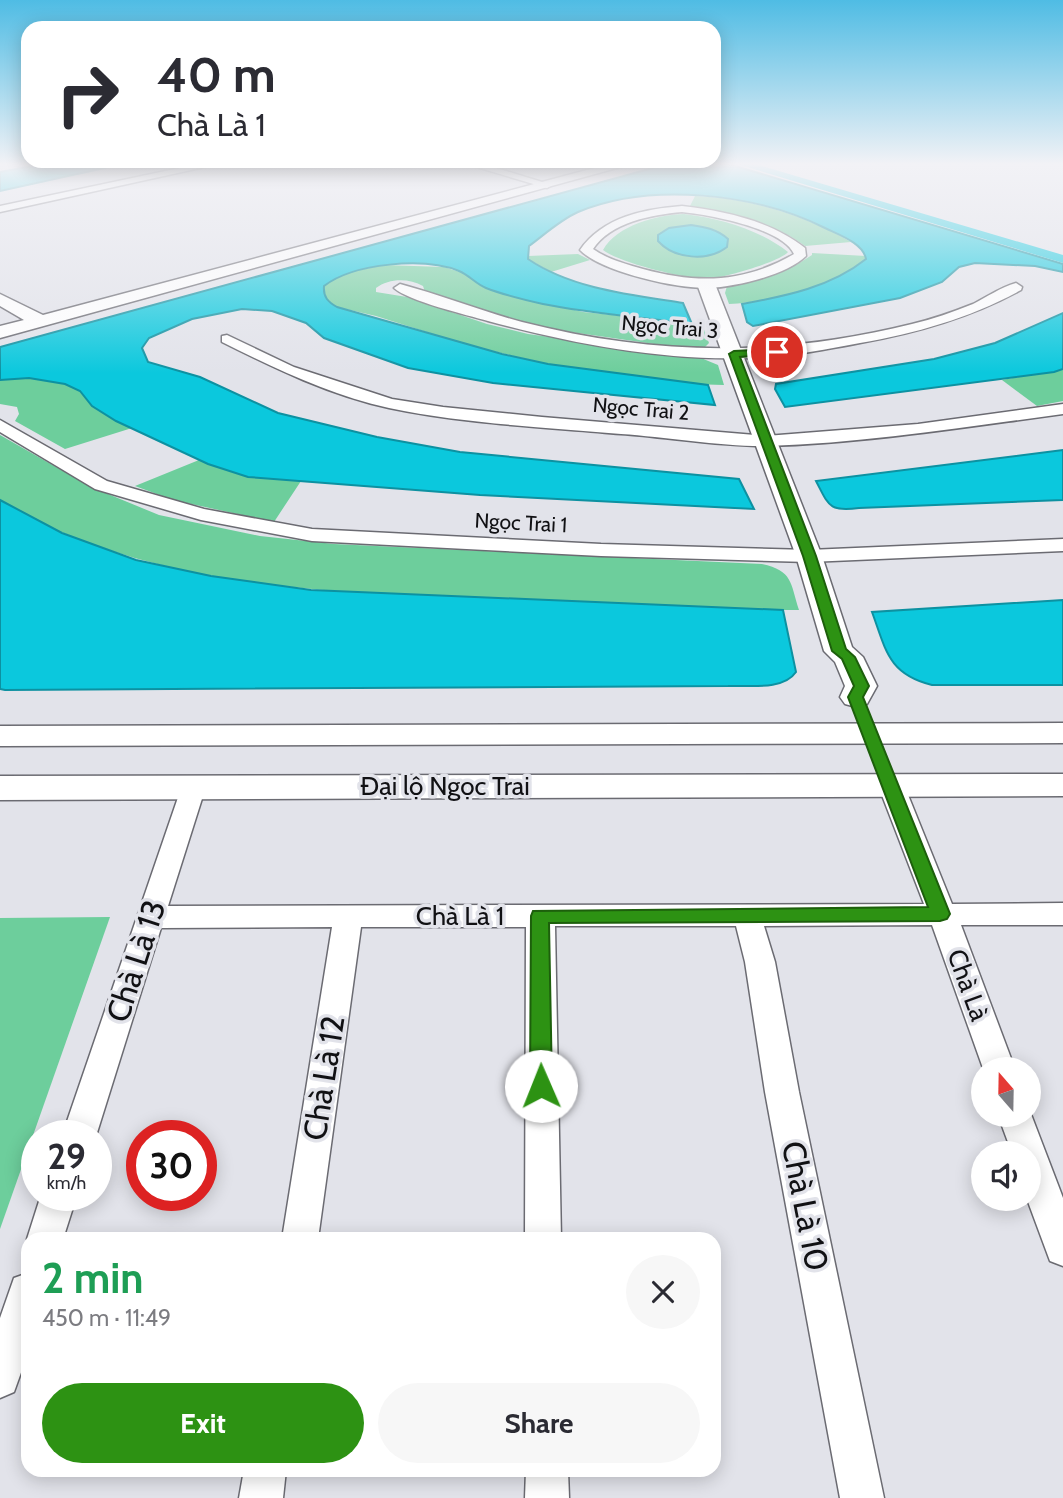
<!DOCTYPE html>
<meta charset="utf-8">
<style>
:root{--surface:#fff;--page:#f7f7f7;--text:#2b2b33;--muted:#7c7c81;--accent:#2d9213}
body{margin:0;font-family:Cabin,sans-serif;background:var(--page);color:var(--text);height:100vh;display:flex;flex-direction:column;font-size:26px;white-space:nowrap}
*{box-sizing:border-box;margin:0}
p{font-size:23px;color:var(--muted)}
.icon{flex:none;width:38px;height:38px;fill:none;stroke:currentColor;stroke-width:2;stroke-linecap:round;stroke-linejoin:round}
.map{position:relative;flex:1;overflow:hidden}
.details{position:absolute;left:21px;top:1232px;width:700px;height:245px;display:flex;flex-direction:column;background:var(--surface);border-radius:21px;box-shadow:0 4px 18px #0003}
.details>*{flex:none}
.banner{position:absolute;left:21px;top:21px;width:700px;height:147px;border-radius:21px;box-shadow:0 4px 18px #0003;background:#fff;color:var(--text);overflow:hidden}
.needle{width:46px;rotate:340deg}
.tools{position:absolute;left:971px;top:1057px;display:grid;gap:14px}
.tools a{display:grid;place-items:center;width:70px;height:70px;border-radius:50%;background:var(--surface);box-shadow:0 4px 18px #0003;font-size:35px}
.speed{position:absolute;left:21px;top:1120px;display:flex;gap:14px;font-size:35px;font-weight:700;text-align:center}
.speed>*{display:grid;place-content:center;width:91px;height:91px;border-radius:50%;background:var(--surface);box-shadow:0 4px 18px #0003;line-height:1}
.speed small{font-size:18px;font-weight:400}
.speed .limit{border:10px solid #d22;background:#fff;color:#111}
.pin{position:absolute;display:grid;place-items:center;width:60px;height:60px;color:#fff;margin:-30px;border:4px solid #fff;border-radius:50%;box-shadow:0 2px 7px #0007}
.me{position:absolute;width:77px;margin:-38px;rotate:359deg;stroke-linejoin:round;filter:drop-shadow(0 0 5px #0008)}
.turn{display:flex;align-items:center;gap:24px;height:147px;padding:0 21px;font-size:32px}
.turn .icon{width:91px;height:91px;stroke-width:2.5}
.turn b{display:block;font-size:49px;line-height:60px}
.round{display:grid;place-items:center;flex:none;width:74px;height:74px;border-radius:37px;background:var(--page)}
.head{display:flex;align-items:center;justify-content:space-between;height:119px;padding:0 21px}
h1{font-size:42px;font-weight:800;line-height:52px;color:#1e9e55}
.button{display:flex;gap:14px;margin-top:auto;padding:14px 21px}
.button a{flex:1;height:80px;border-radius:42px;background:var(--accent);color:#fff;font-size:28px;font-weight:800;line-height:80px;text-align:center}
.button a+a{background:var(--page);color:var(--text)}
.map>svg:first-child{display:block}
.green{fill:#6dce9c}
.water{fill:#0bc8dd;stroke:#0d91a1;stroke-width:2}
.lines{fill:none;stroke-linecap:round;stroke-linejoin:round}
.canal{fill:#0bc8dd;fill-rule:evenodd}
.street-casing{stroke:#6b6b72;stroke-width:3}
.secondary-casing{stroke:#6b6b72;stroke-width:3}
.street{fill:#fff;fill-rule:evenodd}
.secondary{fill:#fff;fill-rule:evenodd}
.route{fill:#2d9213;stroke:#1d5f0c;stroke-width:2}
.labels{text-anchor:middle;stroke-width:7;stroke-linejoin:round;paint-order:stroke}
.far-street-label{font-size:21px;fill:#111114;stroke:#e2e3ea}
.street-label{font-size:26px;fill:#111114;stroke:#e2e3ea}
.near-street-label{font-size:32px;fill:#111114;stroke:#e2e3ea}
</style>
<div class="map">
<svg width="1063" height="1498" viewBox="0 0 1063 1498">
<rect width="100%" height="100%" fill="#e2e3ea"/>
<g class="green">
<path d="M695,196C749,198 805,215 851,242L805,246C772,221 730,214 689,208Z"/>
<path d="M684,214C722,219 758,229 788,252C780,262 715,281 702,279C680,277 620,263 603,250C617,225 657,215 684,214Z"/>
<path d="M812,253L866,256V259C829,289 777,301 729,304L725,293L727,286L796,265L812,255Z"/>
<path d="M578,254L590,260L551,272L528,259V256Z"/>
<path d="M384,265L444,267L463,273L485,288L583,312L702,324L709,343L703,349L696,350L543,328L497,317L425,292L423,286C409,278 389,278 376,288V292L407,297L487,324L528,334L701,358L718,365L724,385L690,384L548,364L471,346L376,316L337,307C328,302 323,297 324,286L336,277L350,272Z"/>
<path d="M1063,369V401L1037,406L1002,380Z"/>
<path d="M29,378L65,384L80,391L92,406L132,428L65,449L15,421L19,414L17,407L0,404V380Z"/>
<path d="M0,435L91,487L159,515L260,536L334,544L762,564C793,571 790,582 799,610C702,610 605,603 508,599C369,593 228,593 95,545C62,533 29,520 0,500Z"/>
<path d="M199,460L248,477L301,481L274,522L173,500L135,486Z"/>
<path d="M110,917L0,1229V918Z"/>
</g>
<g class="water">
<path d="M48,163H127L0,191V172Z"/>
<path d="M671,163H725L1063,264V272L1035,266L975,263L959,267L942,282L900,298L753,326L747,322L742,304C786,296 831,287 866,259C863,243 839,235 825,228C755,193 650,182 578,212C560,220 544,235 529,246L528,259C572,289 632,295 683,303L692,324C642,317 593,314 543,304C525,300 504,295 486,288C476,284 469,275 459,271C424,257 354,263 324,286C323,297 328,302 337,307L502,354L548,364L708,385L715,405L493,383L408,368L324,338L306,323L272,311L242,309L192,319L149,338L142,348L148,362L200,377L278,413L377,437L460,452L739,479L754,509L480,495L248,477L208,464L116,421L92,406L80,391L65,384L29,378L0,380V347Z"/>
<path d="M691,225C705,227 717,229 728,239L727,247C708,262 674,259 658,241V235L669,228Z"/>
<path d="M1063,313V369L1054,372L785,407L775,389L776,384L934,359L995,343Z"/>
<path d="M1063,450V500L859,508C829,512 829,506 816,481Z"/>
<path d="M0,500L62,533L136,560L211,576L311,590L783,610L796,672C783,691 748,685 728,686L5,690L0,689Z"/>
<path d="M1063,600V685H932C888,674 886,650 872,612Z"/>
</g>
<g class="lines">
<path class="canal" d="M734,163H752L1063,255V263Z"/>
<g class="street-casing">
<g id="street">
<path d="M203,163H223L0,212V206Z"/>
<path d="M463,163H480L552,185L547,188Z"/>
<path d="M682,206C725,211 771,221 805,248L806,256C787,275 735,287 709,288C678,289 601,272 580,250C603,217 644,209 682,206ZM682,212C710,215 782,228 794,254C744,283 698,284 643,269C626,264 607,259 593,249C611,222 651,215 682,212Z"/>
<path d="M1016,283L1022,287L1021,290C970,318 917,333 860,343C824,350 787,357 750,358C662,361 573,344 488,321C467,315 408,301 394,288L400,284C441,295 481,311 522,322C655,356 779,357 912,324C933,319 953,312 973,304C987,297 1001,287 1016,283Z"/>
<path d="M227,335L294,367L392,399L443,407L542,417L766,436L918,424L1063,404V414C965,427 867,443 768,446C723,447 666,437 621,434C544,427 465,424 389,408C330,395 276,369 222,342V336Z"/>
<path d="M0,420L107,481L204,509L312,529L601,544L809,550L1063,539V551L809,562L601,556L312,541L201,520L95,489L0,432Z"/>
<path d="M891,777L900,779L904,785L952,904L1063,903V925H961L1015,1069L984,1071L932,925L764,926L775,962L799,1092L884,1498H840L765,1092L745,962L736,926H555L561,1239H525L526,927H361L318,1239H282L332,927L161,928L96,1136H62L184,780L193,778L202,780L206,786L168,906L924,904L878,785L882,779Z"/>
<path d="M1029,1109L1063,1198V1266L1050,1261L1027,1199L1029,1153H1012L998,1115H1029Z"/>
<path d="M41,1195H77L63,1239H28V1242L27,1239Z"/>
<path d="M28,1273V1353L14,1392L0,1398V1318L14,1278Z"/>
<path d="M244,1470H286L283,1498H239Z"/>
<path d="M526,1470H568L569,1498H525Z"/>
</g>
</g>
<g class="secondary-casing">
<g id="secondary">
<path d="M613,163H635L0,338V326L24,320L0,306V294L43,315Z"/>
<path d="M706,279L715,284L822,556L852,647L863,657L877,686L867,704L856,707L845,704L840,697L845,686L835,662L824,651L796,556L697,284Z"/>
<path d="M1063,723V743L0,746V726Z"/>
<path d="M1063,774V796L0,800V776Z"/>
</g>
</g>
<use href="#street" class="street"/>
<use href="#secondary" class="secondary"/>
</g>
<linearGradient id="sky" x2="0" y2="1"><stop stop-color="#4fbce4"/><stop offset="0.44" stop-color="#f2f2f6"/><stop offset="1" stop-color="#f2f2f6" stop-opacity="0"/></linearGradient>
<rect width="1063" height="373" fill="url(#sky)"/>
<path class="route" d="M777,349L780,350V354L740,357L816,556L846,649L855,657L869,686L863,697L950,914L947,919L940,921L549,923L552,1086L549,1092L541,1095L533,1092L530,1086L531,916L533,911L928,907L848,697L854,686L842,659L832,651L803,556L729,354L734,351Z"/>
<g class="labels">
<g class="far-street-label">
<text transform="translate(670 327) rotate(5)" y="7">Ngọc Trai 3</text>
<text transform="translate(641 409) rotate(5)" y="7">Ngọc Trai 2</text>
<text transform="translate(521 523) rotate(3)" y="7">Ngọc Trai 1</text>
</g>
<g class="street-label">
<text x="445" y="795">Đại lộ Ngọc Trai</text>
<text x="460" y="925">Chà Là 1</text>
<text transform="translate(968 985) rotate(70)" y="9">Chà Là</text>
</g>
<g class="near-street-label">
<text transform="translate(136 961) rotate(-72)" y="11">Chà Là 13</text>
<text transform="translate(324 1078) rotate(-81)" y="11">Chà Là 12</text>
<text transform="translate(805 1206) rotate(79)" y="11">Chà Là 10</text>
</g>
</g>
</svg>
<div class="tools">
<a><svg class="needle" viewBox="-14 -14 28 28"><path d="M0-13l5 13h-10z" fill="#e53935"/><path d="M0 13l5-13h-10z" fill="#7c7c81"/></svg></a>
<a><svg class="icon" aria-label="sound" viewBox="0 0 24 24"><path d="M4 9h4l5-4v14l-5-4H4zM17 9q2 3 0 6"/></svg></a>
</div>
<div class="speed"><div>29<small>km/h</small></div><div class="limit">30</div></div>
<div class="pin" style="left:777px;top:352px;background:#d93025"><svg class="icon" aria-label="arrive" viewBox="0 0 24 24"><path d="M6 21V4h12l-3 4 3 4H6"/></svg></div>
<svg class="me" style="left:541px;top:1086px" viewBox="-20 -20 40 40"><circle r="19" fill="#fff"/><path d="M0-13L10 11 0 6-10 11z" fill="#2d9213"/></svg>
<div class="banner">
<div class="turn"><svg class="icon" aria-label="right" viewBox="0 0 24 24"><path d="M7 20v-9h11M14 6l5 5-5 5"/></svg><div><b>40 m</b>Chà Là 1</div></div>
</div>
<section class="details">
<div class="head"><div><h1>2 min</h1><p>450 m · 11:49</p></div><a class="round"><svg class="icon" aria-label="close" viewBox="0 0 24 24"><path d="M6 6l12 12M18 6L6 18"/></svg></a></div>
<div class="button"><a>Exit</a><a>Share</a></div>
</section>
</div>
